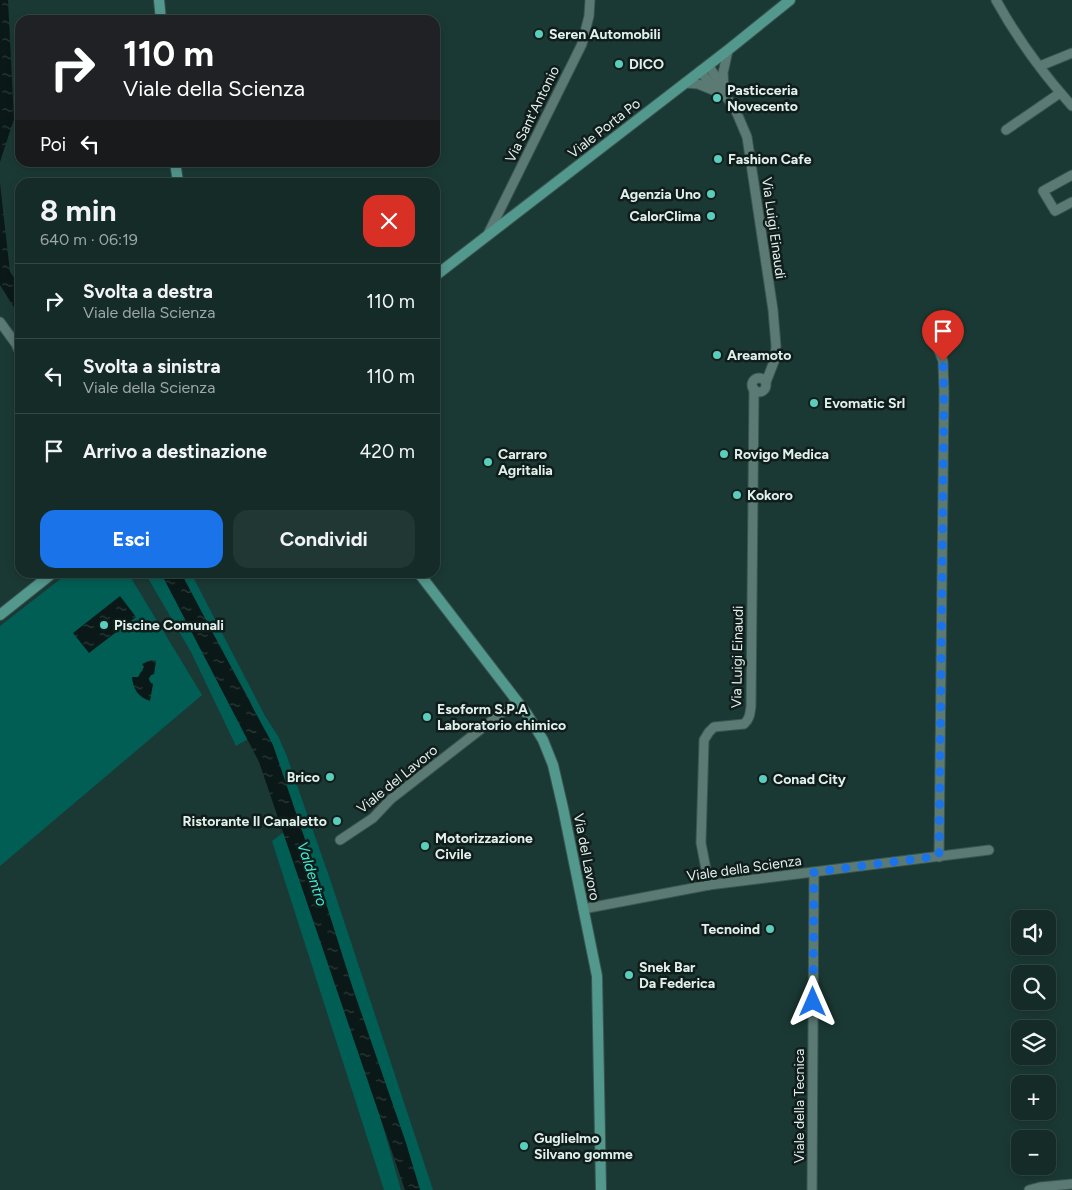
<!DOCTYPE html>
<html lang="it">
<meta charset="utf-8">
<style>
:root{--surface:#142b27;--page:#213733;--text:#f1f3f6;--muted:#9da7a7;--line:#334744;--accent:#1a73e8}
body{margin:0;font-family:Figtree,sans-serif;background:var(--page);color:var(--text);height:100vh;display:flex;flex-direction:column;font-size:19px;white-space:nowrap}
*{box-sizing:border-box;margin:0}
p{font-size:16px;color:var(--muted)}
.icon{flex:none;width:28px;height:28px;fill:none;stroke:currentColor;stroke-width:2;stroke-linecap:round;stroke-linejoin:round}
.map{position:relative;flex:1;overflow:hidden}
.sheet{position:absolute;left:15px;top:178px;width:425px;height:400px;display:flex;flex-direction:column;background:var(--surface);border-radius:15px;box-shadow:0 2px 8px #0003,0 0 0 1px var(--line)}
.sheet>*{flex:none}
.hud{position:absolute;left:15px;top:15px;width:425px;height:152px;border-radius:15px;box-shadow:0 2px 8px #0003,0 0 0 1px var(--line);background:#202124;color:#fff;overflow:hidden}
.tools{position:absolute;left:1011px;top:910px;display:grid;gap:10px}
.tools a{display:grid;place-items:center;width:45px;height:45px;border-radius:10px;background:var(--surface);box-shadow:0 2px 8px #0003,0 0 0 1px var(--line);font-size:25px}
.pin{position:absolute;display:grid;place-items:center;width:42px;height:42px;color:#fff;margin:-51px -21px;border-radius:50% 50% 50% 0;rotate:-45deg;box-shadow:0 0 5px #0007}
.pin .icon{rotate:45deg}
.me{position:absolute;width:55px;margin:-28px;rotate:0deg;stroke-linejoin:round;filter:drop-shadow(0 0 4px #0008)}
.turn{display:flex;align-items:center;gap:18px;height:105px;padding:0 25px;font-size:22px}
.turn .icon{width:65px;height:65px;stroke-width:2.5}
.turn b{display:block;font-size:35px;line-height:42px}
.then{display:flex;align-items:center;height:48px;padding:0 25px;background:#0003;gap:10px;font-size:19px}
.round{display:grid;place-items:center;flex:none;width:52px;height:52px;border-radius:15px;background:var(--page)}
.head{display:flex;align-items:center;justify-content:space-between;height:85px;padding:0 25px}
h1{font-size:30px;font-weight:700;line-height:38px}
.cta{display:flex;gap:10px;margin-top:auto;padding:10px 25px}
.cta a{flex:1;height:58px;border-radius:15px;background:var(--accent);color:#fff;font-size:20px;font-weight:700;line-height:58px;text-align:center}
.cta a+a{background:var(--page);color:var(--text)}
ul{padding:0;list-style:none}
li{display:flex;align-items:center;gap:15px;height:75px;padding:0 25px;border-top:1px solid var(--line)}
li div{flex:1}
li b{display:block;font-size:19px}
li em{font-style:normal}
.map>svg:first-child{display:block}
.grass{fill:#015e54}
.water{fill:url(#water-ripples)}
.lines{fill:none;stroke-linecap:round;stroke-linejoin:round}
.minor-casing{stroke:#3b5652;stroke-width:11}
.major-casing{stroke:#3b5652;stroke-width:12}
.minor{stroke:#5b7a74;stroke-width:9}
.major{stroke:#53988d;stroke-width:10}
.route{stroke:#1a73e8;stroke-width:9;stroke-dasharray:0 16.2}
.poi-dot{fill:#5acebc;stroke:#111d1b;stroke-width:2}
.labels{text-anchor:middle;stroke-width:5;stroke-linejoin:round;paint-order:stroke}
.poi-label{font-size:14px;font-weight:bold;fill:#dff0ed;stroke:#111d1b;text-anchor:start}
.street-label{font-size:14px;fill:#dff0ed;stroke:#111d1b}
.water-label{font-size:15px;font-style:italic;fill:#42ebd5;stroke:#111d1b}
</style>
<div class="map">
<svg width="1072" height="1190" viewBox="0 0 1072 1190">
<defs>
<pattern id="water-ripples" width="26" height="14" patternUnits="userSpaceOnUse" patternTransform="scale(1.25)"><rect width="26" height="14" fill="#0a1917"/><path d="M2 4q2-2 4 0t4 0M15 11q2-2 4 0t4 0" fill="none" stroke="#2d3b39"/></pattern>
</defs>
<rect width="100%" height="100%" fill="#1b3934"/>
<g class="grass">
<path d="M68,573H128L202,695L0,866V626Z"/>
<path d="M145,573H161L248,739L236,746L191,652Z"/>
<path d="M181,573H191L265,716L278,736L286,754L331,882L433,1190H420L406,1143L353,989L301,828L250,701L216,639Z"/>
<path d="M284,832L380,1116L401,1190H384L272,841Z"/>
</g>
<g class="water">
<path d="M0,0H8L14,119L0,162V183L10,272L20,286V317L0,285Z"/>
<path d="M161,573H181L216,639L273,745L319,881L353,989L406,1143L420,1190H405L259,762Z"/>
<path d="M120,596L136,617L89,653L73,633Z"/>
<path d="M151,660L156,661L154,674L151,675L149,679L150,682L153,684L150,701C138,697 133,689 132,677H138L144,667L142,664Z"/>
</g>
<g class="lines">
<g class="minor-casing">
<g id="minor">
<path d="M996,0C1017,38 1043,74 1072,106"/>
<path d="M708,65L720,83L725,95L736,111L747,137L773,310L776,346L775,359L766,382"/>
<path d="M1040,66L1072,53"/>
<path d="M700,71L712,86L717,89"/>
<path d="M685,83L698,84L725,95"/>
<path d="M724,87L723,73L728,50"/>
<path d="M1006,130L1060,93"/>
<path d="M1072,175L1043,191L1055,211L1072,202"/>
<path d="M488,234L582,44L589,16L590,0"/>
<path d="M0,322L16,344L20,353"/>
<path d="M929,325L943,361L944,392L939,857"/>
<circle cx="759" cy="385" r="7"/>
<path d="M340,840L373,818L391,799L517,701"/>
<path d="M709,885L701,843L704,740L709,732L714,727L744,724C750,719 750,713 751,706L754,389"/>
<path d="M583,909L709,885L989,850"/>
<path d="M812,1190L814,872"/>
<path d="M1029,1190L1040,1187L1072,1184"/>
</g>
</g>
<g class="major-casing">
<g id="major">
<path d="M159,0L161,20"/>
<path d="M175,162L178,182"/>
<path d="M435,276L728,50L790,0"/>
<path d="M418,572L527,714L543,740L553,765L563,808L597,976L601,1190"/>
<path d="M0,615L54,572"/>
</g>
</g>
<use href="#minor" class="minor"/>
<use href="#major" class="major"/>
</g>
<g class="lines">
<path class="route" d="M813,1002L814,872L939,856L944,392L943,361"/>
</g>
<g class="poi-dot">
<circle cx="539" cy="34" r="5"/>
<circle cx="619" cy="64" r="5"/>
<circle cx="717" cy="98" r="5"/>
<circle cx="718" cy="159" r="5"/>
<circle cx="711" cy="194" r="5"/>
<circle cx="711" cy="216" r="5"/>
<circle cx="717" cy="355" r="5"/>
<circle cx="814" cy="403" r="5"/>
<circle cx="724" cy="454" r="5"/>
<circle cx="488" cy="462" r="5"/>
<circle cx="737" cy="495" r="5"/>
<circle cx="104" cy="625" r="5"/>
<circle cx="427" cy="717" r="5"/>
<circle cx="330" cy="777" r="5"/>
<circle cx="763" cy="779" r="5"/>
<circle cx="337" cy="821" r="5"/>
<circle cx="425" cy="846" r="5"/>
<circle cx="770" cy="929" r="5"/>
<circle cx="629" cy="975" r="5"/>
<circle cx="524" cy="1146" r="5"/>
</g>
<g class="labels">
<g class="poi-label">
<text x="549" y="39">Seren Automobili</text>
<text x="629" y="69">DICO</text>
<text x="727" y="95">Pasticceria<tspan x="727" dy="16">Novecento</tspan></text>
<text x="728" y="164">Fashion Cafe</text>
<text x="701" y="199" text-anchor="end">Agenzia Uno</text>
<text x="701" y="221" text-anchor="end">CalorClima</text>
<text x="727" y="360">Areamoto</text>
<text x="824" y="408">Evomatic Srl</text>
<text x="498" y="459">Carraro<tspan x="498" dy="16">Agritalia</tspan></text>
<text x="734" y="459">Rovigo Medica</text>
<text x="747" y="500">Kokoro</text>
<text x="114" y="630">Piscine Comunali</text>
<text x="437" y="714">Esoform S.P.A<tspan x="437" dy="16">Laboratorio chimico</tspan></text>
<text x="320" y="782" text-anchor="end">Brico</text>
<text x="773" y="784">Conad City</text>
<text x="327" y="826" text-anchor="end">Ristorante Il Canaletto</text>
<text x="435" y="843">Motorizzazione<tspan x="435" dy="16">Civile</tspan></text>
<text x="760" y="934" text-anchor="end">Tecnoind</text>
<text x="639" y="972">Snek Bar<tspan x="639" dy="16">Da Federica</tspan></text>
<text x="534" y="1143">Guglielmo<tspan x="534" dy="16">Silvano gomme</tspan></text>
</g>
<g class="street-label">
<text transform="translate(532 114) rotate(-64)" y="5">Via Sant'Antonio</text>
<text transform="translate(604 128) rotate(-38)" y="5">Viale Porta Po</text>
<text transform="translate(774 228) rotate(82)" y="5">Via Luigi Einaudi</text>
<text transform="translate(737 657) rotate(-89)" y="5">Via Luigi Einaudi</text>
<text transform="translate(397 779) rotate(-39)" y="5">Viale del Lavoro</text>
<text transform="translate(587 857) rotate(79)" y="5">Via del Lavoro</text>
<text transform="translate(744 868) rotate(-8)" y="5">Viale della Scienza</text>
<text transform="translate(799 1106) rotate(-90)" y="5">Viale della Tecnica</text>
</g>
<g class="water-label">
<text transform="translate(312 874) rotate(72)" y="5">Valdentro</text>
</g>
</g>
</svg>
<div class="tools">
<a><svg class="icon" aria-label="sound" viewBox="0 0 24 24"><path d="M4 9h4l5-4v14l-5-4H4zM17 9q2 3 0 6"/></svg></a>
<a><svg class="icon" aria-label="search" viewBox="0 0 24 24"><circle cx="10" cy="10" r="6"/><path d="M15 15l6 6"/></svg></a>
<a><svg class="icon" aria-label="layers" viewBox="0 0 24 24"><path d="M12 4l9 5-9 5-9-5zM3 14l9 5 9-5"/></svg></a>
<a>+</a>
<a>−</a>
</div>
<div class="pin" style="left:943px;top:361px;background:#d93025"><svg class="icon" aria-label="arrive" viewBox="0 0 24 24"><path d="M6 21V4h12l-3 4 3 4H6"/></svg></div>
<svg class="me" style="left:813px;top:1002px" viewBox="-20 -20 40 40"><path d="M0-17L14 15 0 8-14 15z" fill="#1a73e8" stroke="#fff" stroke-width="4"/></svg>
<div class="hud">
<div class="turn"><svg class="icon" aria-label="right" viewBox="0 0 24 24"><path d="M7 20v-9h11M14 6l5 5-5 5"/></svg><div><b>110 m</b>Viale della Scienza</div></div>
<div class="then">Poi<svg class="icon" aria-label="left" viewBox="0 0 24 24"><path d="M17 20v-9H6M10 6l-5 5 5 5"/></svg></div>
</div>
<section class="sheet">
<div class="head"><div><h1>8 min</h1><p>640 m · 06:19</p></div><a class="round" style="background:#d93025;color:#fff"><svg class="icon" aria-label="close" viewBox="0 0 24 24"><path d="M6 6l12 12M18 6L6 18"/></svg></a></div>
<ul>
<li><svg class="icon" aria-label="right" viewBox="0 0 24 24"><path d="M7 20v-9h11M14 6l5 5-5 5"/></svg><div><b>Svolta a destra</b><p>Viale della Scienza</p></div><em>110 m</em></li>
<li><svg class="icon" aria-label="left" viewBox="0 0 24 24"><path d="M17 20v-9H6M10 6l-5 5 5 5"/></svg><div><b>Svolta a sinistra</b><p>Viale della Scienza</p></div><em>110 m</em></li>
<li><svg class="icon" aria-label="arrive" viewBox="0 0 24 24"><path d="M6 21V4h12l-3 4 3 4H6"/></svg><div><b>Arrivo a destinazione</b></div><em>420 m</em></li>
</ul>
<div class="cta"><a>Esci</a><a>Condividi</a></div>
</section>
</div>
